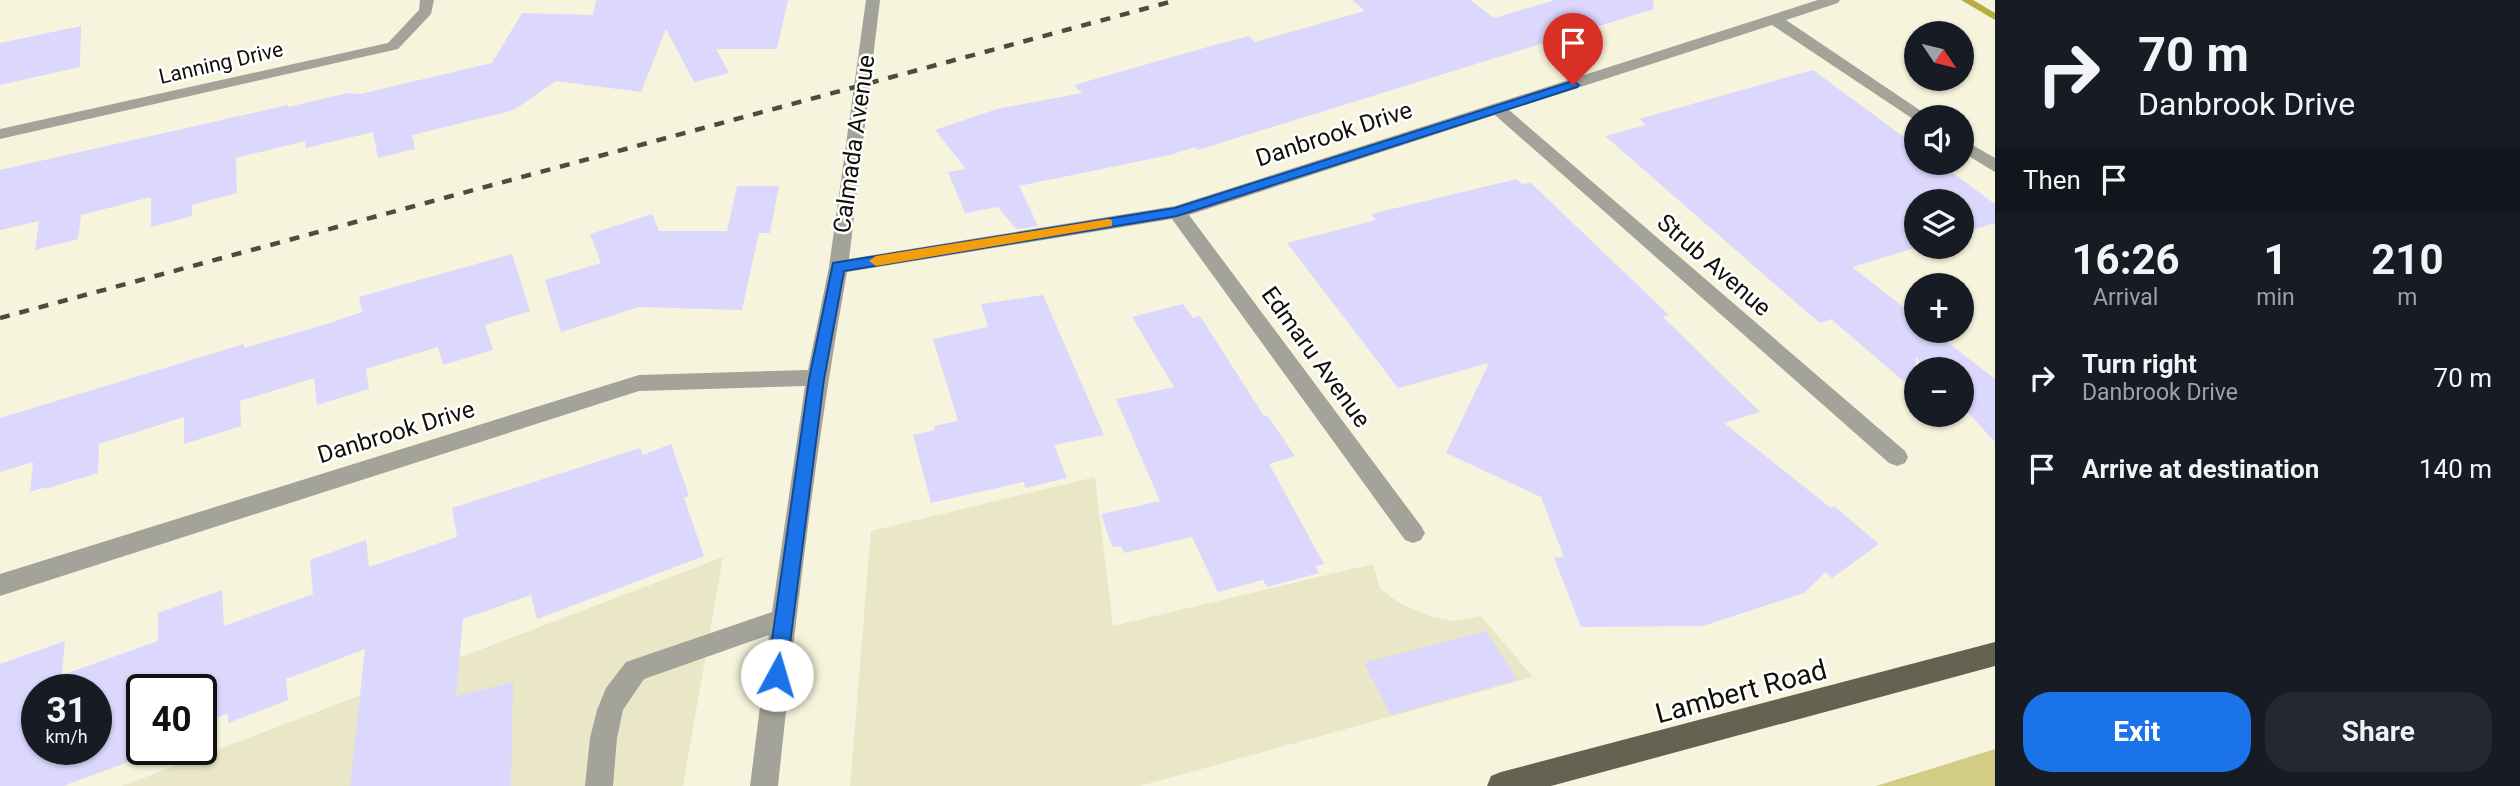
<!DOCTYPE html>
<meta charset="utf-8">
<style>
:root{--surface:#171b24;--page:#242831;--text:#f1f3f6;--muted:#9ea1a6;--accent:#1a73e8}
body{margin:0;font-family:Roboto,sans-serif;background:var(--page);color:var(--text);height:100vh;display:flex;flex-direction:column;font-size:26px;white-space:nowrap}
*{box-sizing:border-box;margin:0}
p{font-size:23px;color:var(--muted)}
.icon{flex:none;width:38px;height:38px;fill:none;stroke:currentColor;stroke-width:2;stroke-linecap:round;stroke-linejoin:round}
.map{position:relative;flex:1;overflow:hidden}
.details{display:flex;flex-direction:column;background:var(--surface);width:525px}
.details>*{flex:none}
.top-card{background:#171b24;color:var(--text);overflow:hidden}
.needle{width:46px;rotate:125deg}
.fabs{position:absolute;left:1904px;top:21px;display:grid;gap:14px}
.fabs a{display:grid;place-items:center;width:70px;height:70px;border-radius:50%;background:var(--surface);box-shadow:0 2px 5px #0004;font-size:35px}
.speed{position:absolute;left:21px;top:674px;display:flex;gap:14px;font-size:35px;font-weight:700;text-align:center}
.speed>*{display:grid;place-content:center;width:91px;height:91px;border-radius:50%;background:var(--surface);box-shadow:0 2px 5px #0004;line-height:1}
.speed small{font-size:18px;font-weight:400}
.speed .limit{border:4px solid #111;border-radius:10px;background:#fff;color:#111}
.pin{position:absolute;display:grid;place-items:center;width:60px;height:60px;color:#fff;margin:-72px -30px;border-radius:50% 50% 50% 0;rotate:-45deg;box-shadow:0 0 7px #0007}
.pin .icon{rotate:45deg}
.me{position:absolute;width:77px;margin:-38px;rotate:6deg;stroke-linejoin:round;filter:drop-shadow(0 0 5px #0008)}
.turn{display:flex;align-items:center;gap:24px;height:147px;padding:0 28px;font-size:32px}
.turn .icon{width:91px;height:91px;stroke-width:2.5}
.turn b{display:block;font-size:49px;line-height:60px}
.then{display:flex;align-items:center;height:66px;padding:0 28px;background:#0003;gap:14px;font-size:26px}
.eta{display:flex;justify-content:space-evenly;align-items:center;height:119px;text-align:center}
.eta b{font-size:42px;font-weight:700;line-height:49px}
.primary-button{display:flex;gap:14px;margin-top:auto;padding:14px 28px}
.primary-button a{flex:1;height:80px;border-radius:28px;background:var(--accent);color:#fff;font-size:28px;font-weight:700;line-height:80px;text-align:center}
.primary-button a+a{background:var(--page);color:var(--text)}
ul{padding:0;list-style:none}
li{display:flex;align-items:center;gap:21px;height:91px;padding:0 28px}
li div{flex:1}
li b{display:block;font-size:26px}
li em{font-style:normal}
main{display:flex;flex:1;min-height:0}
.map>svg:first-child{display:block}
.built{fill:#eae7c8}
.green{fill:#d2cc87}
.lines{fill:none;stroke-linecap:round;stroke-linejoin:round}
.stream{fill:#b6ac43;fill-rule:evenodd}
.building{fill:#dcd7fc;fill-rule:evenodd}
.minor{fill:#a4a399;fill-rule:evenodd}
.major{fill:#646251;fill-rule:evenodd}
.rail{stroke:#4d4c40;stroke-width:4.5;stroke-dasharray:10 10;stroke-linecap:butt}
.route{fill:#1a73e8;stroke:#114b97;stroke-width:2}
.slow{fill:#f59e0b}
.labels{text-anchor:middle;stroke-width:5;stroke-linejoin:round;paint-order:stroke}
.far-street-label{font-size:21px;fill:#100f08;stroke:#fff}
.street-label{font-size:24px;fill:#100f08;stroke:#fff}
.near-street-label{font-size:28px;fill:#100f08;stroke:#fff}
</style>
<main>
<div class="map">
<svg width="1995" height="786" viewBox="0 0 1995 786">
<rect width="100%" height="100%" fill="#f6f4dc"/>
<g class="built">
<path d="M1095,477L1113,626L1373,564L1380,589L1401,604L1432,617L1454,621L1481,616L1533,677L1140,786H850L871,531Z"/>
<path d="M723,557L683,786H122Z"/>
</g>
<path class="green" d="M1995,749V786H1876Z"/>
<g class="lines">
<path class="stream" d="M1961,0H1973L1995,13V20Z"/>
</g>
<g class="building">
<path d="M596,0H788L777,49H716L729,73L694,82L666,29L641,92L556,81L514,110L412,135L415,149L378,158L373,132L306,148L305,141L236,158L237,193L192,205V216L151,227V197L81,215L78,239L35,250L39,221L0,230V170L288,105V107L348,93L360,94L492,63L522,13L593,15Z"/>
<path d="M1352,0H1470L1494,18L1555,0H1653L1654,9L1198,150L1195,147L1170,155L1019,186L1038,226L1016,229L998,207L965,213L948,172L966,169L935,130L997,109L1082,93L1074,85L1211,46L1249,36L1255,42L1365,11Z"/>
<path d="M81,26L80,67L0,85V43Z"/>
<path d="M1813,70L1916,146V163H1939L1995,204V223L1962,233V201H1916L1918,247L1852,267L1916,317V331H1933L1995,379V442L1962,406V369H1927L1916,357V392L1831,319L1820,323L1801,307L1605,136L1646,125L1639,119Z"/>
<path d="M1517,179L1522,184L1531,183L1669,315L1663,317L1760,412L1724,423L1831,508L1834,506L1879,544L1832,578L1826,572L1804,593L1703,626L1581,627L1554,558L1564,557L1541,497L1446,453L1489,363L1398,388L1287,243L1376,220L1371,214Z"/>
<path d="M737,186H779L770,233H759L742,310L639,307L561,332L545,280L601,263L590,234L652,214L659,231H727Z"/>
<path d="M512,254L530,311L485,325L493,350L443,365L438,347L366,369L369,389L317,405L314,378L240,401L241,426L184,444V417L99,444L98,473L45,489V487L30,492L33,462L0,472V418L244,344V348L327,324L362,312L359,297Z"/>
<path d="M1043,295L1104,435L1054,445L1067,478L1025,488L1024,482L931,503L913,435L935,430L934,426L958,421L933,339L988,327L981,304Z"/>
<path d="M1183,304L1193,318L1200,316L1209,330L1264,416L1267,415L1295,456L1269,464L1324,564L1315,566L1319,573L1267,587L1263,580L1218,592L1192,537L1124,553L1121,546L1112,547L1101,514L1160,501L1116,399L1174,387L1132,317Z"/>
<path d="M671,444L689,496L684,498L704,556L537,619L531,595L463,619L456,696L513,682L511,786H350L365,649L286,679L288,700L228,723V713L201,725V690H142V749H148L131,756V761L63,786H0V664L65,641L62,675L158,641V613L222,590L224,626L313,594L310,560L366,540L369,567L457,537L452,508L640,448L643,455ZM37,690H96V749H37Z"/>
<path d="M1486,631L1517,680L1391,715L1364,663Z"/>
</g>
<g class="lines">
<g class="minor">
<path d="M420,0H434L431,14L398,49L0,139V129L388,43L419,10Z"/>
<path d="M866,0H880L849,259L1175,206L1818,0H1840L1838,3L1786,20L1930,117H1916V121L1772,25L1509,110L1905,451L1908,457L1905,463L1897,466L1889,463L1495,115L1189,215L1421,526L1425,533L1421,540L1413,543L1405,540L1172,219L847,272C816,442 796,614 778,786H750L769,635L644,679L623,710L617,738L613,786H585L590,738L597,710L606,688L626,662L772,612L805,386L639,391L0,596V574L639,375L808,370L829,267Z"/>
<path d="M1962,139L1995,158V172L1962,152Z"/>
</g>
<path class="major" d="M1995,642V666L1551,786H1487L1491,776L1501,772Z"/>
<path class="rail" d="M0,318L1177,0"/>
</g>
<path class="route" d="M1573,81L1579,85L1577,87L1177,216L844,271L824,379L786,675L783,681L777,684L770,681L767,675L809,379L833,263L1175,208Z"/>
<path class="slow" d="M1108,219L1112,220V226L876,266L869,261L876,256Z"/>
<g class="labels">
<g class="far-street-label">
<text transform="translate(221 63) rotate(-13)" y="7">Lanning Drive</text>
</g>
<g class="street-label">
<text transform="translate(1334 134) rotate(-18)" y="8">Danbrook Drive</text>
<text transform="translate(854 144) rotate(-82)" y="8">Calmada Avenue</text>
<text transform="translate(1714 265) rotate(41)" y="8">Strub Avenue</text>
<text transform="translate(1316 357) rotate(54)" y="8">Edmaru Avenue</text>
<text transform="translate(396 432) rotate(-17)" y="8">Danbrook Drive</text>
</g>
<g class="near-street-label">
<text transform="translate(1741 691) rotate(-15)" y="10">Lambert Road</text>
</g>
</g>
</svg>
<div class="fabs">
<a><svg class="needle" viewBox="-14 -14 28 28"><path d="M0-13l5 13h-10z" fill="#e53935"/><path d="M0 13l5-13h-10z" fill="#9ea1a6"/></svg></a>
<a><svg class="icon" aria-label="sound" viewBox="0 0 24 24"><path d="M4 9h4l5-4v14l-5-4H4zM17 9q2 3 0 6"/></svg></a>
<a><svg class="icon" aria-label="layers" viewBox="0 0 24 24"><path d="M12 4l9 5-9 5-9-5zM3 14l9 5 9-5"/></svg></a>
<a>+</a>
<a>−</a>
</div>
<div class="speed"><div>31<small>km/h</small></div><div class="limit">40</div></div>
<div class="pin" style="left:1573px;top:85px;background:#d93025"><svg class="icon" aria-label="arrive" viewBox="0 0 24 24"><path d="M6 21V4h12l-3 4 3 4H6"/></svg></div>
<svg class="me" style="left:777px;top:675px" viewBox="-20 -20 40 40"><circle r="19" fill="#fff"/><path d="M0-13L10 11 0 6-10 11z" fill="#1a73e8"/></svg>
</div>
<section class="details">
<div class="top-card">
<div class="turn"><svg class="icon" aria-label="right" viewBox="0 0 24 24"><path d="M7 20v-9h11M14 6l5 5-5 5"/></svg><div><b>70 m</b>Danbrook Drive</div></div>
<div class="then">Then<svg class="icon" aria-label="arrive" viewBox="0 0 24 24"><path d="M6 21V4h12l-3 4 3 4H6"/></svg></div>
</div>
<div class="eta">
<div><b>16:26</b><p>Arrival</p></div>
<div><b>1</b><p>min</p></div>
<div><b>210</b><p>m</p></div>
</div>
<ul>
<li><svg class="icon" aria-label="right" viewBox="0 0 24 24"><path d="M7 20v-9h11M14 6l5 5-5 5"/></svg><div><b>Turn right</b><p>Danbrook Drive</p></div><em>70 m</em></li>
<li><svg class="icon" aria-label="arrive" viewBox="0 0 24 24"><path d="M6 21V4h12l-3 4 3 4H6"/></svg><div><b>Arrive at destination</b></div><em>140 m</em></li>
</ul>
<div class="primary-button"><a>Exit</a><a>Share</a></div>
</section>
</main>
